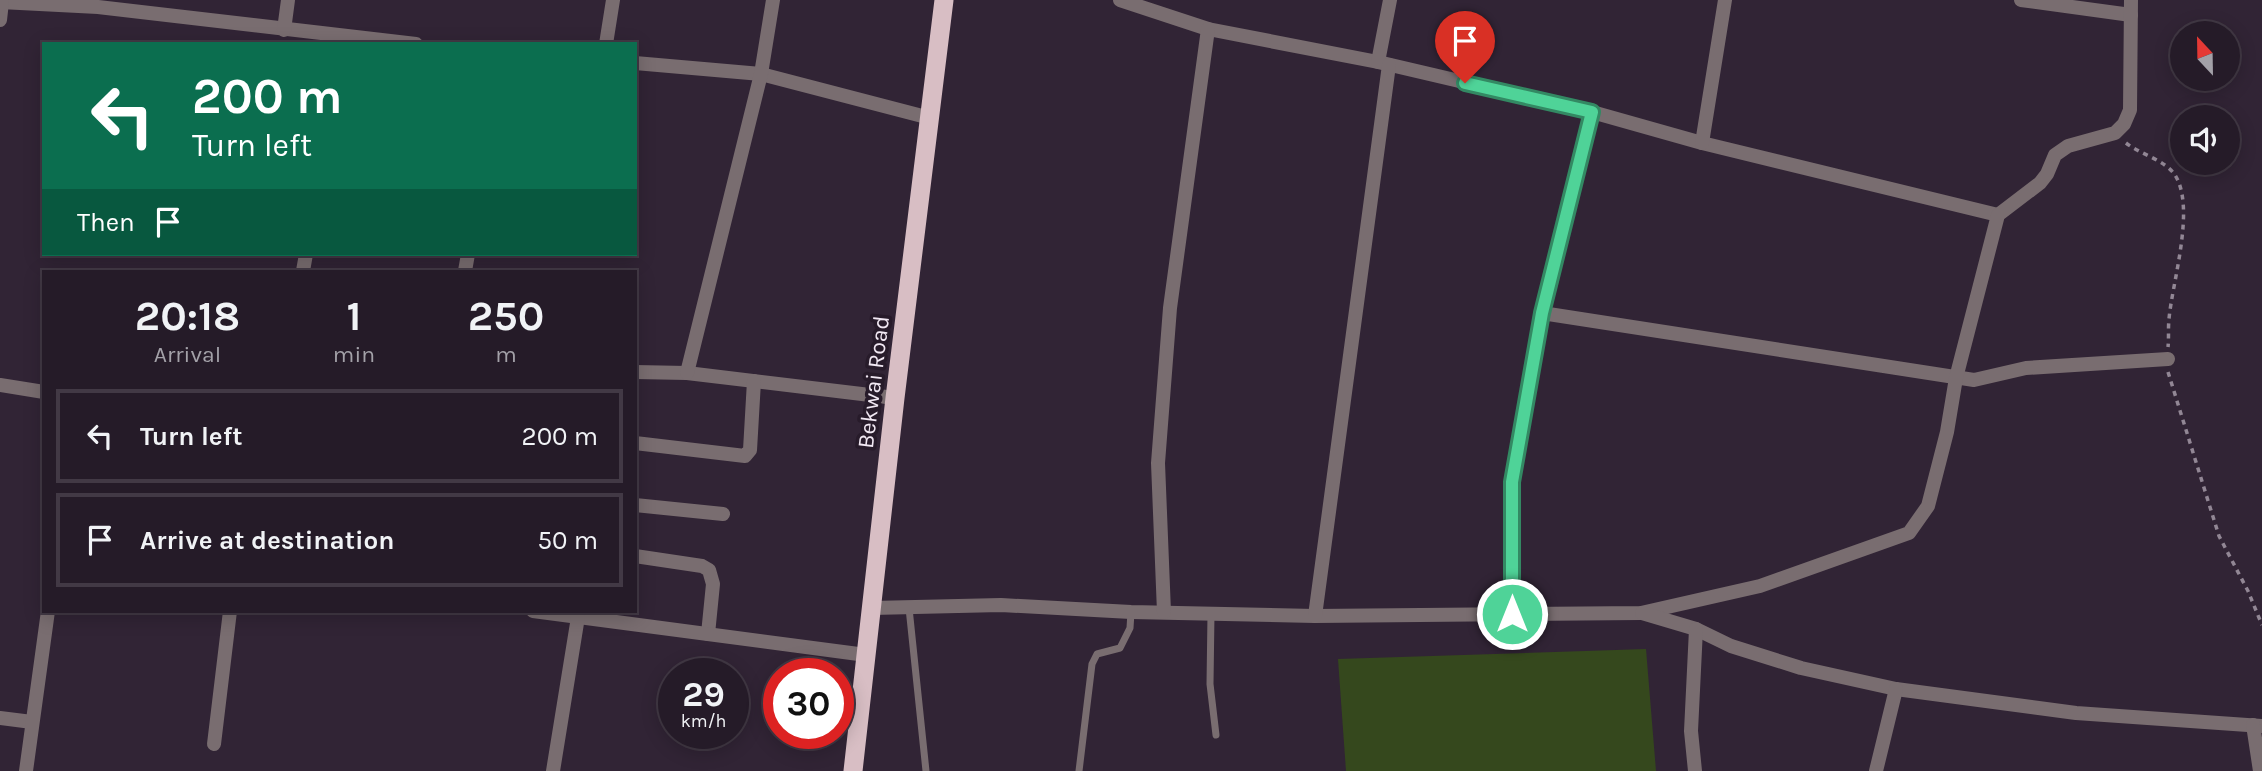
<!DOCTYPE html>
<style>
:root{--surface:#251b28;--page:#2d2430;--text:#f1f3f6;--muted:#a3a1a8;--line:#423945}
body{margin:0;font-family:Karla,sans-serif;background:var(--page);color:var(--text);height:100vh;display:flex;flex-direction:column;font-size:26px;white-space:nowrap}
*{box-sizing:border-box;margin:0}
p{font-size:23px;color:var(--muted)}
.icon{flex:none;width:38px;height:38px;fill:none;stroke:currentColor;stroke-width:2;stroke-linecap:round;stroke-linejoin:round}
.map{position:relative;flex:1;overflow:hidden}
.side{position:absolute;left:42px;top:270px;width:595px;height:343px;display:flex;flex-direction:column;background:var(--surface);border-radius:0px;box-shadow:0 4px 18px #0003,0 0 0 2px var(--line)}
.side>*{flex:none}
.top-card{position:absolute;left:42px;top:42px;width:595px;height:214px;border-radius:0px;box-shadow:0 4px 18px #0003,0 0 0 2px var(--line);background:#0b6e4f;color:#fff;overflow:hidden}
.needle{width:46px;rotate:338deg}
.buttons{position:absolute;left:2170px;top:21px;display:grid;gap:14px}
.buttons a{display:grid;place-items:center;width:70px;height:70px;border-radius:50%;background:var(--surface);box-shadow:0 4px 18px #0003,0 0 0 2px var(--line);font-size:35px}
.speed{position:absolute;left:658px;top:658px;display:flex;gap:14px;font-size:35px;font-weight:700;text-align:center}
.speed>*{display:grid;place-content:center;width:91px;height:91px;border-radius:50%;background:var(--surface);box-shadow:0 4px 18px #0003,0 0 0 2px var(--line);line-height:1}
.speed small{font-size:18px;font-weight:400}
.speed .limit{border:10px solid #d22;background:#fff;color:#111}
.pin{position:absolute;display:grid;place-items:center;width:60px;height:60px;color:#fff;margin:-72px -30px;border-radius:50% 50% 50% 0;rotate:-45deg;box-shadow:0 0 7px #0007}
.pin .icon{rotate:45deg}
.me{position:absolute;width:77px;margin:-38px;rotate:0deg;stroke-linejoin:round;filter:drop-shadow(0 0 5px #0008)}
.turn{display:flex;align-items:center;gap:24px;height:147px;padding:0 35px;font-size:32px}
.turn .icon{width:91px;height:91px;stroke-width:2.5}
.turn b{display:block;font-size:49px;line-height:60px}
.then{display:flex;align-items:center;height:66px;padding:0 35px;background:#0003;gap:14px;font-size:26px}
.eta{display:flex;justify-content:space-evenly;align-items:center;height:119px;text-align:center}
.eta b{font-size:42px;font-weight:700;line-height:49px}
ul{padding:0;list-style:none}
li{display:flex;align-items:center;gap:21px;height:94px;margin:0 14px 10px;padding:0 21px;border:4px solid var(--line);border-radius:0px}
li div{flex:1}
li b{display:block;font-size:26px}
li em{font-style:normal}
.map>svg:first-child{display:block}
.pitch{fill:#35481d}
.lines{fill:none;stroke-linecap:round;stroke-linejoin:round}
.path{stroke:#928795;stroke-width:3.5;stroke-dasharray:5 5;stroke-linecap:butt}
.service{stroke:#796d70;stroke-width:7}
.minor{stroke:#796d70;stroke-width:14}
.trunk{stroke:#d8bec4;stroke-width:19}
.route-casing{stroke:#338963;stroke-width:18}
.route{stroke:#4fd398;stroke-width:12}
.labels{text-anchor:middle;stroke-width:7;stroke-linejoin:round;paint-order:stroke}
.street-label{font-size:23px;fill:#f1e8f3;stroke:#271b2a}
</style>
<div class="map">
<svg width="2262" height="771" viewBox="0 0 2262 771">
<rect width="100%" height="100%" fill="#312435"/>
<path class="pitch" d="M1646,649L1656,771H1346L1338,659Z"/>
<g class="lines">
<g class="path">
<path d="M2126,143C2140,154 2165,160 2175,175C2196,208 2172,283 2169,319C2168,328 2169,338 2168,347"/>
<path d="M2168,372L2219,536L2248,591L2262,625"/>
</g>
<g class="service">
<path d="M909,608L926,771"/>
<path d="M1211,614L1210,684L1216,735"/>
<path d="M1079,771L1092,664L1097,654L1120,648L1130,628L1131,612"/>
</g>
<g class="minor">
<path d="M1120,0L1208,29L1378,62L1592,112L1702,143L1998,215"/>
<path d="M2021,0L2131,15"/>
<path d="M0,2L98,7L416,44"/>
<path d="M0,20L2,2"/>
<path d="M284,30L288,0"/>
<path d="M606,44L613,0"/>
<path d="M1378,62L1390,0"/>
<path d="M635,63L761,74L930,118"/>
<path d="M1702,143L1725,0"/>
<path d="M303,271L306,254"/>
<path d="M465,271L468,254"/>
<path d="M1542,313L1974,380L2026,368L2168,359"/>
<path d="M635,372L687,373L895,398"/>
<path d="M687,373L761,74L773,0"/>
<path d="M0,385L44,392"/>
<path d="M635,443L745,456L750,450L754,381"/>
<path d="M635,505L723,514"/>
<path d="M635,556L702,566L709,570L713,584L708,634"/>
<path d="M872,608L1001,605L1131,612L1315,616L1641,613L1760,586L1909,533L1928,506L1947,432L1956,378L1998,215L2040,183L2047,174L2055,155L2068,146L2115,133L2124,124L2130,110L2131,0"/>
<path d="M533,611L866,655"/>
<path d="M1164,612L1158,463L1170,308L1208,29"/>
<path d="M1512,613V482L1542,313L1592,112"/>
<path d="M1642,613L1696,629L1731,646L1801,668L1896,689L2076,713L2262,726"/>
<path d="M1315,616L1389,65"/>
<path d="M0,718L32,722"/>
<path d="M2253,725L2260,771"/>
<path d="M214,744L230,611"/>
<path d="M26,771L48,611"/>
<path d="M553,771L578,617"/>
<path d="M1695,771L1691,731L1696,629"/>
<path d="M1876,771L1896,689"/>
</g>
<path class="trunk" d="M853,771L895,398L944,0"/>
</g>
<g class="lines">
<g class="route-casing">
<path id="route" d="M1465,83L1592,112L1542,313L1512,482V614"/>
</g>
<use href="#route" class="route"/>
</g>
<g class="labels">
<g class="street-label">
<text transform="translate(873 382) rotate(-83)" y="8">Bekwai Road</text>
</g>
</g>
</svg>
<div class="buttons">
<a><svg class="needle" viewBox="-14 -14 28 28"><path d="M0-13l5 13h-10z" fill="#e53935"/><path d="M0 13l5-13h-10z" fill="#a3a1a8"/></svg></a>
<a><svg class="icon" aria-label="sound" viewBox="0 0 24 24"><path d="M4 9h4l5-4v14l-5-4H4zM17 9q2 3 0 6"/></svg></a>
</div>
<div class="speed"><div>29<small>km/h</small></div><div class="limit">30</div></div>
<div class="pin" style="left:1465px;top:83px;background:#d93025"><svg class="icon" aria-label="arrive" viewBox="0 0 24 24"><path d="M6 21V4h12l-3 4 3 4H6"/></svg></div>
<svg class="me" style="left:1512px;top:614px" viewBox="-20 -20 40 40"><circle r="17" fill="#4fd398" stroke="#fff" stroke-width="3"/><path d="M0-11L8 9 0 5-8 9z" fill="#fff"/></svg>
<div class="top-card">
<div class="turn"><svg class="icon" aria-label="left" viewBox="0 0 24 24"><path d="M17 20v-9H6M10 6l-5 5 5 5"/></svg><div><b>200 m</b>Turn left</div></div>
<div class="then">Then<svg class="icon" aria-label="arrive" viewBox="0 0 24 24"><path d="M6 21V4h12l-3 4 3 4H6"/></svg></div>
</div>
<section class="side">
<div class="eta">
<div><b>20:18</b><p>Arrival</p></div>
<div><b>1</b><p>min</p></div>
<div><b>250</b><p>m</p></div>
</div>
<ul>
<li><svg class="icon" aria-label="left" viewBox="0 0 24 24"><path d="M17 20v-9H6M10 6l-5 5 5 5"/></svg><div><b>Turn left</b></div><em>200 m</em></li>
<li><svg class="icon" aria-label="arrive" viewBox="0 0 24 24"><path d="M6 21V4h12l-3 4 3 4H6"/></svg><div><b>Arrive at destination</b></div><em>50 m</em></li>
</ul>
</section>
</div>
